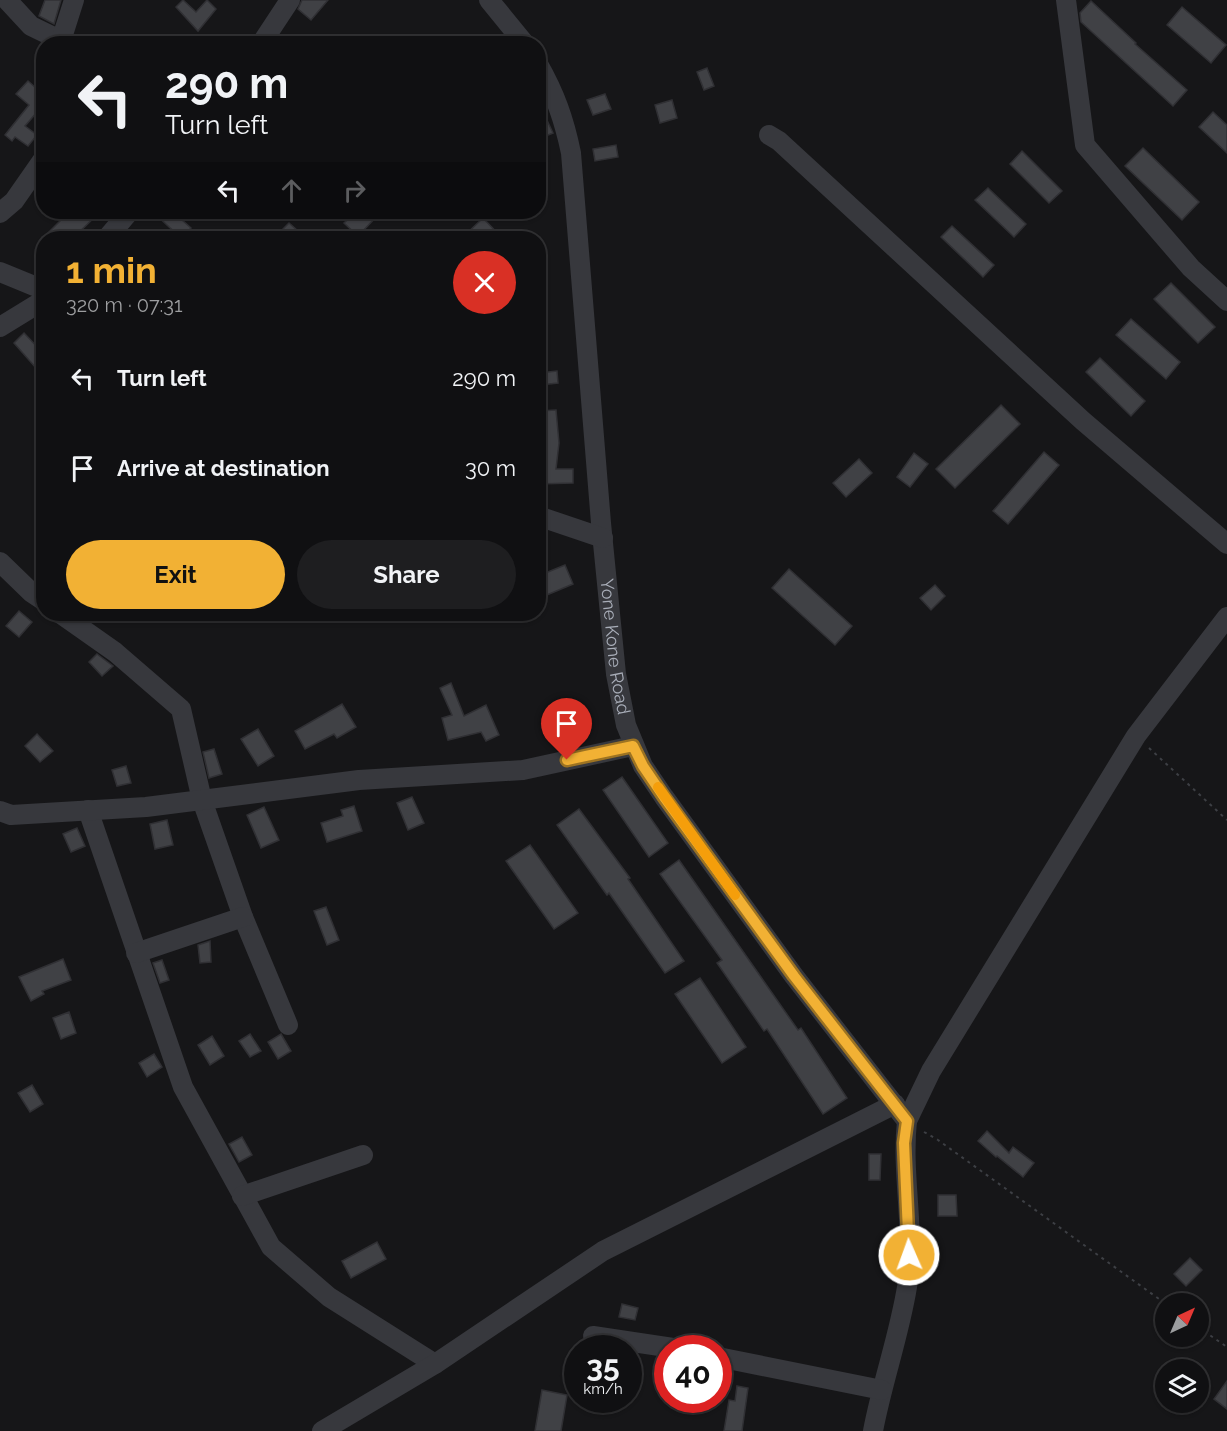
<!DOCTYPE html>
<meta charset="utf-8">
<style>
:root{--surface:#101012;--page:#1e1e20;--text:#f1f3f6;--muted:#9c9d9f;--line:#303032;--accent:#f2b134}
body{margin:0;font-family:Raleway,sans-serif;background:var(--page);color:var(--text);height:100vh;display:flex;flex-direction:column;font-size:22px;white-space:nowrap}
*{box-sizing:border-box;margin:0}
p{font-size:20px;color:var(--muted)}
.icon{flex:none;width:33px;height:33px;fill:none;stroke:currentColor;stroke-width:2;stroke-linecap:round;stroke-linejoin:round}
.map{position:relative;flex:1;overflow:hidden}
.side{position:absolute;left:36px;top:231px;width:510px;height:390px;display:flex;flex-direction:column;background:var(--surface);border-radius:24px;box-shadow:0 2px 4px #0004,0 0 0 2px var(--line)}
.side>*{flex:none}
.guide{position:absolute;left:36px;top:36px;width:510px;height:183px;border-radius:24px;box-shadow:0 2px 4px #0004,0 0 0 2px var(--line);background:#101012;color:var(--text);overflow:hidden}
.needle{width:39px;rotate:44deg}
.controls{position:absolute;left:1155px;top:1293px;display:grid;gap:12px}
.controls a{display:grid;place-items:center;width:54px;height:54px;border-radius:50%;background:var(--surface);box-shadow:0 2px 4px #0004,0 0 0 2px var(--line);font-size:30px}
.speed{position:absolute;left:564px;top:1335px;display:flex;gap:12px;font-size:30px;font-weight:700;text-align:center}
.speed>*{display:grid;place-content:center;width:78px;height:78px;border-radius:50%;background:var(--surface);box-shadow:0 2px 4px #0004,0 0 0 2px var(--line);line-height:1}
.speed small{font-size:15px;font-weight:400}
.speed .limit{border:9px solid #d22;background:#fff;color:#111}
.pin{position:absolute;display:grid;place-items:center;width:51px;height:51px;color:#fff;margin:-62px -26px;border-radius:50% 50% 50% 0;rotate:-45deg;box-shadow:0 0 6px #0007}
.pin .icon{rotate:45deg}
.me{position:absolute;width:66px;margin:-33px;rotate:358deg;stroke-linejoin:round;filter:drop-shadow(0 0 4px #0008)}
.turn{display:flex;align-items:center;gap:21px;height:126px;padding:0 30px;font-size:27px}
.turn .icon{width:78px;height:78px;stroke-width:2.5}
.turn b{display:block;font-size:42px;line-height:51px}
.lanes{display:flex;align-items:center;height:57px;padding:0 30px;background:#0003;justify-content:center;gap:30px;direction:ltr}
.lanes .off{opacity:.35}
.round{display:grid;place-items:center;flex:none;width:63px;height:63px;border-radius:32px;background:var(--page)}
.headline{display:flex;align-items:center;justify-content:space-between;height:102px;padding:0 30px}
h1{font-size:36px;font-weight:700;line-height:45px;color:var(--accent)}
.primary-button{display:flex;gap:12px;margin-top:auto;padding:12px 30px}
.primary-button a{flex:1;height:69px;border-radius:36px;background:var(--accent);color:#111;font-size:24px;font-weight:700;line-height:69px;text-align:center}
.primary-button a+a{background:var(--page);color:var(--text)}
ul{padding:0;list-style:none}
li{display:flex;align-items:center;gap:18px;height:90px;padding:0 30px}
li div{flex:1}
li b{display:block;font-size:22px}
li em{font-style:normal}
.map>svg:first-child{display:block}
.building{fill:#404145;stroke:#303034;stroke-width:1.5}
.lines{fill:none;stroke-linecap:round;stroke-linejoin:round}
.path{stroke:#3d3f44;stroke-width:2;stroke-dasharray:3 4.5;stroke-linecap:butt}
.minor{stroke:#37383d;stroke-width:20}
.route-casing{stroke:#9d7322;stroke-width:15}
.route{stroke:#f2b134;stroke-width:10}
.slow{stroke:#f59e0b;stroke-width:10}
.labels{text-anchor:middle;stroke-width:6;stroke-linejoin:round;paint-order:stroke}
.street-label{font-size:18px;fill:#a8adb8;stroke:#111113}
</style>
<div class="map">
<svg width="1227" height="1431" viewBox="0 0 1227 1431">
<rect width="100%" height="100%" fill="#161618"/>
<g class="building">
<path d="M45,0H61L54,24L39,16Z"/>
<path d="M183,0L196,12L207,0L216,9L198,31L176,7Z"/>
<path d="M302,0H328L311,20L298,9Z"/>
<path d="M1091,1L1136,43L1135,44L1187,90L1173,106L1081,22L1080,13Z"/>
<path d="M1182,7L1226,45L1211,63L1167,25Z"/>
<path d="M707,68L714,86L704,90L697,72Z"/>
<path d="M28,81L44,95V104L25,126L37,135L28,146L15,137L12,141L5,135L29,105L16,94Z"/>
<path d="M605,94L611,109L593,115L587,100Z"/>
<path d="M672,100L677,118L660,123L655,105Z"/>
<path d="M538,101L553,133L538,139Z"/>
<path d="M1213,112L1227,125V153L1199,127Z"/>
<path d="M616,145L618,157L595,161L593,149Z"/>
<path d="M1143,148L1199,202L1182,220L1125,166Z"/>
<path d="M1022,151L1062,191L1049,203L1010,164Z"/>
<path d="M988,188L1026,224L1014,237L975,200Z"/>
<path d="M69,212H100L73,238H43Z"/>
<path d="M153,212H173L191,228L181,238Z"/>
<path d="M356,212H381L358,236L344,223Z"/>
<path d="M483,218L502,238H462Z"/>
<path d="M289,223L298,231L291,238H274Z"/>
<path d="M952,226L994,265L983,277L941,237Z"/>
<path d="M1171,283L1215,327L1198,343L1154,299Z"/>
<path d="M1131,319L1180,362L1166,379L1116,335Z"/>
<path d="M24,333L44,354V361L36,368L14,343Z"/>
<path d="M1100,358L1145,401L1131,416L1086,372Z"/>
<path d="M557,371L558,383L540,385L539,373Z"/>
<path d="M1001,405L1020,424L955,488L936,469Z"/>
<path d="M556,410L559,443L556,469H573V483L538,484V411Z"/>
<path d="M1044,452L1059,465L1008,524L993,511Z"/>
<path d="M914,453L928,464L910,487L897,477Z"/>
<path d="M859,459L872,473L846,497L833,483Z"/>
<path d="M565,565L573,584L542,597L538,588V576Z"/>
<path d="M789,569L852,626L835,645L772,588Z"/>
<path d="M935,585L945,596L931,610L920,598Z"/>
<path d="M19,611L32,622L19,637L6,626Z"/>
<path d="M97,654L113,666L102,676L89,662Z"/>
<path d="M451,683L464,716L486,705L499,735L486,741L481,732L448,740L442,718L452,715L440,688Z"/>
<path d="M342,704L356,727L337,738L334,734L305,749L295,731Z"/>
<path d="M258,729L274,756L258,766L241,739Z"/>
<path d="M37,734L53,751L40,762L25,746Z"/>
<path d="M214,749L222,774L209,778L203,752Z"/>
<path d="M126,766L131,783L117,786L112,770Z"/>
<path d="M622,777L668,843L649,857L603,790Z"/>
<path d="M412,797L424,823L408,830L397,803Z"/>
<path d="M354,806L362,831L327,842L321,823L343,816L341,810Z"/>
<path d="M264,807L279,840L261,848L247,815Z"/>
<path d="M579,809L630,878L628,879L684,961L665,973L609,893L607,895L557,825Z"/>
<path d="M167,820L173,845L155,849L150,824Z"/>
<path d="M77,828L85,846L71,852L63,834Z"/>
<path d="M530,845L578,913L554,929L506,861Z"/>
<path d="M679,860L798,1030L801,1028L847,1098L823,1114L767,1029L764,1031L717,963L722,960L660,874Z"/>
<path d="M326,907L339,940L327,945L314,911Z"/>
<path d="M210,941L211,962L200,963L198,945Z"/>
<path d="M63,959L71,980L42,991L44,994L31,1001L19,977Z"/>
<path d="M162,960L169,980L160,983L153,963Z"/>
<path d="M700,978L746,1047L722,1063L675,994Z"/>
<path d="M69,1012L76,1033L61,1039L53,1018Z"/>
<path d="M250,1034L261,1051L250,1057L239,1041Z"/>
<path d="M281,1034L291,1051L278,1059L268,1042Z"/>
<path d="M212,1036L224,1056L210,1065L198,1045Z"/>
<path d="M154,1054L162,1067L147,1077L139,1063Z"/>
<path d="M32,1085L43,1104L30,1112L18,1093Z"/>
<path d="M987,1131L1009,1153L1013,1147L1034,1163L1023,1177L997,1156L996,1157L978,1141Z"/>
<path d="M242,1137L252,1155L239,1162L229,1144Z"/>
<path d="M869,1154H881L880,1180H869Z"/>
<path d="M938,1195H956L957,1216H938Z"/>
<path d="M377,1242L386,1259L351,1278L342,1261Z"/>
<path d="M1190,1258L1202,1270L1186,1286L1174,1274Z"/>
<path d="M622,1304L638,1308L635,1320L619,1317Z"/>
<path d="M1227,1381V1409L1214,1399Z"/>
<path d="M737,1386L748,1388L742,1431H724L729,1400L735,1401Z"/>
<path d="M542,1390L567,1395L561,1431H535Z"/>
</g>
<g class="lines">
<g class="path">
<path d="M1149,748L1227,820"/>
<path d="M924,1132L938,1140L1166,1304"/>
<path d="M1198,1327L1227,1347"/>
</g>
<g class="minor">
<path d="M7,0L31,26L60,40"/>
<path d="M489,0L525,44"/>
<path d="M1066,0L1085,145L1191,268L1227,301"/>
<path d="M60,44L74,0"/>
<path d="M261,44L290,0"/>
<path id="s1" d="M538,64C555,94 564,119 571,153L601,523L616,674L626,725L643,766L664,797L794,976L907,1121C901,1176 916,1232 907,1287C899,1336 882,1383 873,1431"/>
<path d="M769,135L779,141L1083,421L1227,544"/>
<path d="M0,213L14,201L44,158"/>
<path d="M107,238L129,212"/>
<path d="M0,272L44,290"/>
<path d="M0,327L44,300"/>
<path d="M538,516L603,538"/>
<path d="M0,562L32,593L44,601"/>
<path d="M61,614L115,652L181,709L202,800L243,917L288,1025"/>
<path d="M88,810L183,1087L271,1247L329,1297L435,1364"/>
<path d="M0,811L11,815L146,807L359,780L523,770L633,746"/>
<path d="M136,953L243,917"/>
<path d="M907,1121L931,1071L1136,736L1227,617"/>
<path d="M242,1196L363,1155"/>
<path d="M593,1336L673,1348"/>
<path d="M718,1357L882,1390"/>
<path d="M322,1431L435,1364L603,1251L895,1104"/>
</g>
</g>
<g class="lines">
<g class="route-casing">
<path id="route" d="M567,760L633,746L643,766L664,797L794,976L907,1121L904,1143L909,1255"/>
</g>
<use href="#route" class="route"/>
<path class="slow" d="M658,787L735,895"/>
</g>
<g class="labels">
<g class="street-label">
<text dy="6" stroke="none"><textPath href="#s1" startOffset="591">Yone Kone Road</textPath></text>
</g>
</g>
</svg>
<div class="controls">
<a><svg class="needle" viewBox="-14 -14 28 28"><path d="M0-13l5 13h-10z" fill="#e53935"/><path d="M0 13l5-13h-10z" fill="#9c9d9f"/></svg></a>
<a><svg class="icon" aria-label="layers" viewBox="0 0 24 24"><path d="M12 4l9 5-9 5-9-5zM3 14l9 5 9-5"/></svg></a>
</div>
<div class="speed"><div>35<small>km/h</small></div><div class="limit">40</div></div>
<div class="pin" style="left:567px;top:760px;background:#d93025"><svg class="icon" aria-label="arrive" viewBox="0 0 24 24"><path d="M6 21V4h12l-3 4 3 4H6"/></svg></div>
<svg class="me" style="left:909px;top:1255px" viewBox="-20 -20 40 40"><circle r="17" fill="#f2b134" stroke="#fff" stroke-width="3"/><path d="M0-11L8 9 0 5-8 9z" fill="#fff"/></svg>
<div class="guide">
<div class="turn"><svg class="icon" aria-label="left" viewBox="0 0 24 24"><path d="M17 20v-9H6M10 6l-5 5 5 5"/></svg><div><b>290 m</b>Turn left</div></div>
<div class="lanes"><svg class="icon" aria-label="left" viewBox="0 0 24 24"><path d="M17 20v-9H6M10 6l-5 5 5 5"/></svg><svg class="icon off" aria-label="ahead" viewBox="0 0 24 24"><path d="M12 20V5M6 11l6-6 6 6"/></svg><svg class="icon off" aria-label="right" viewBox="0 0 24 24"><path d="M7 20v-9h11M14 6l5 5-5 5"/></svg></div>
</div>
<section class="side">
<div class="headline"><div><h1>1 min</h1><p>320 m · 07:31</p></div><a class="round" style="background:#d93025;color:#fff"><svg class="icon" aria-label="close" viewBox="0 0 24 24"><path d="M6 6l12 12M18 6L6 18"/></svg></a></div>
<ul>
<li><svg class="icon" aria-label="left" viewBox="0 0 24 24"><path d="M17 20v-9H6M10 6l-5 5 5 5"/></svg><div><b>Turn left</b></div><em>290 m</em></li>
<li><svg class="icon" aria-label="arrive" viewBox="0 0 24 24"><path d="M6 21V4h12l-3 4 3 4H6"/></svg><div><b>Arrive at destination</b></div><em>30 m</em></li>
</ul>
<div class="primary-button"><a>Exit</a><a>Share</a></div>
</section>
</div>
